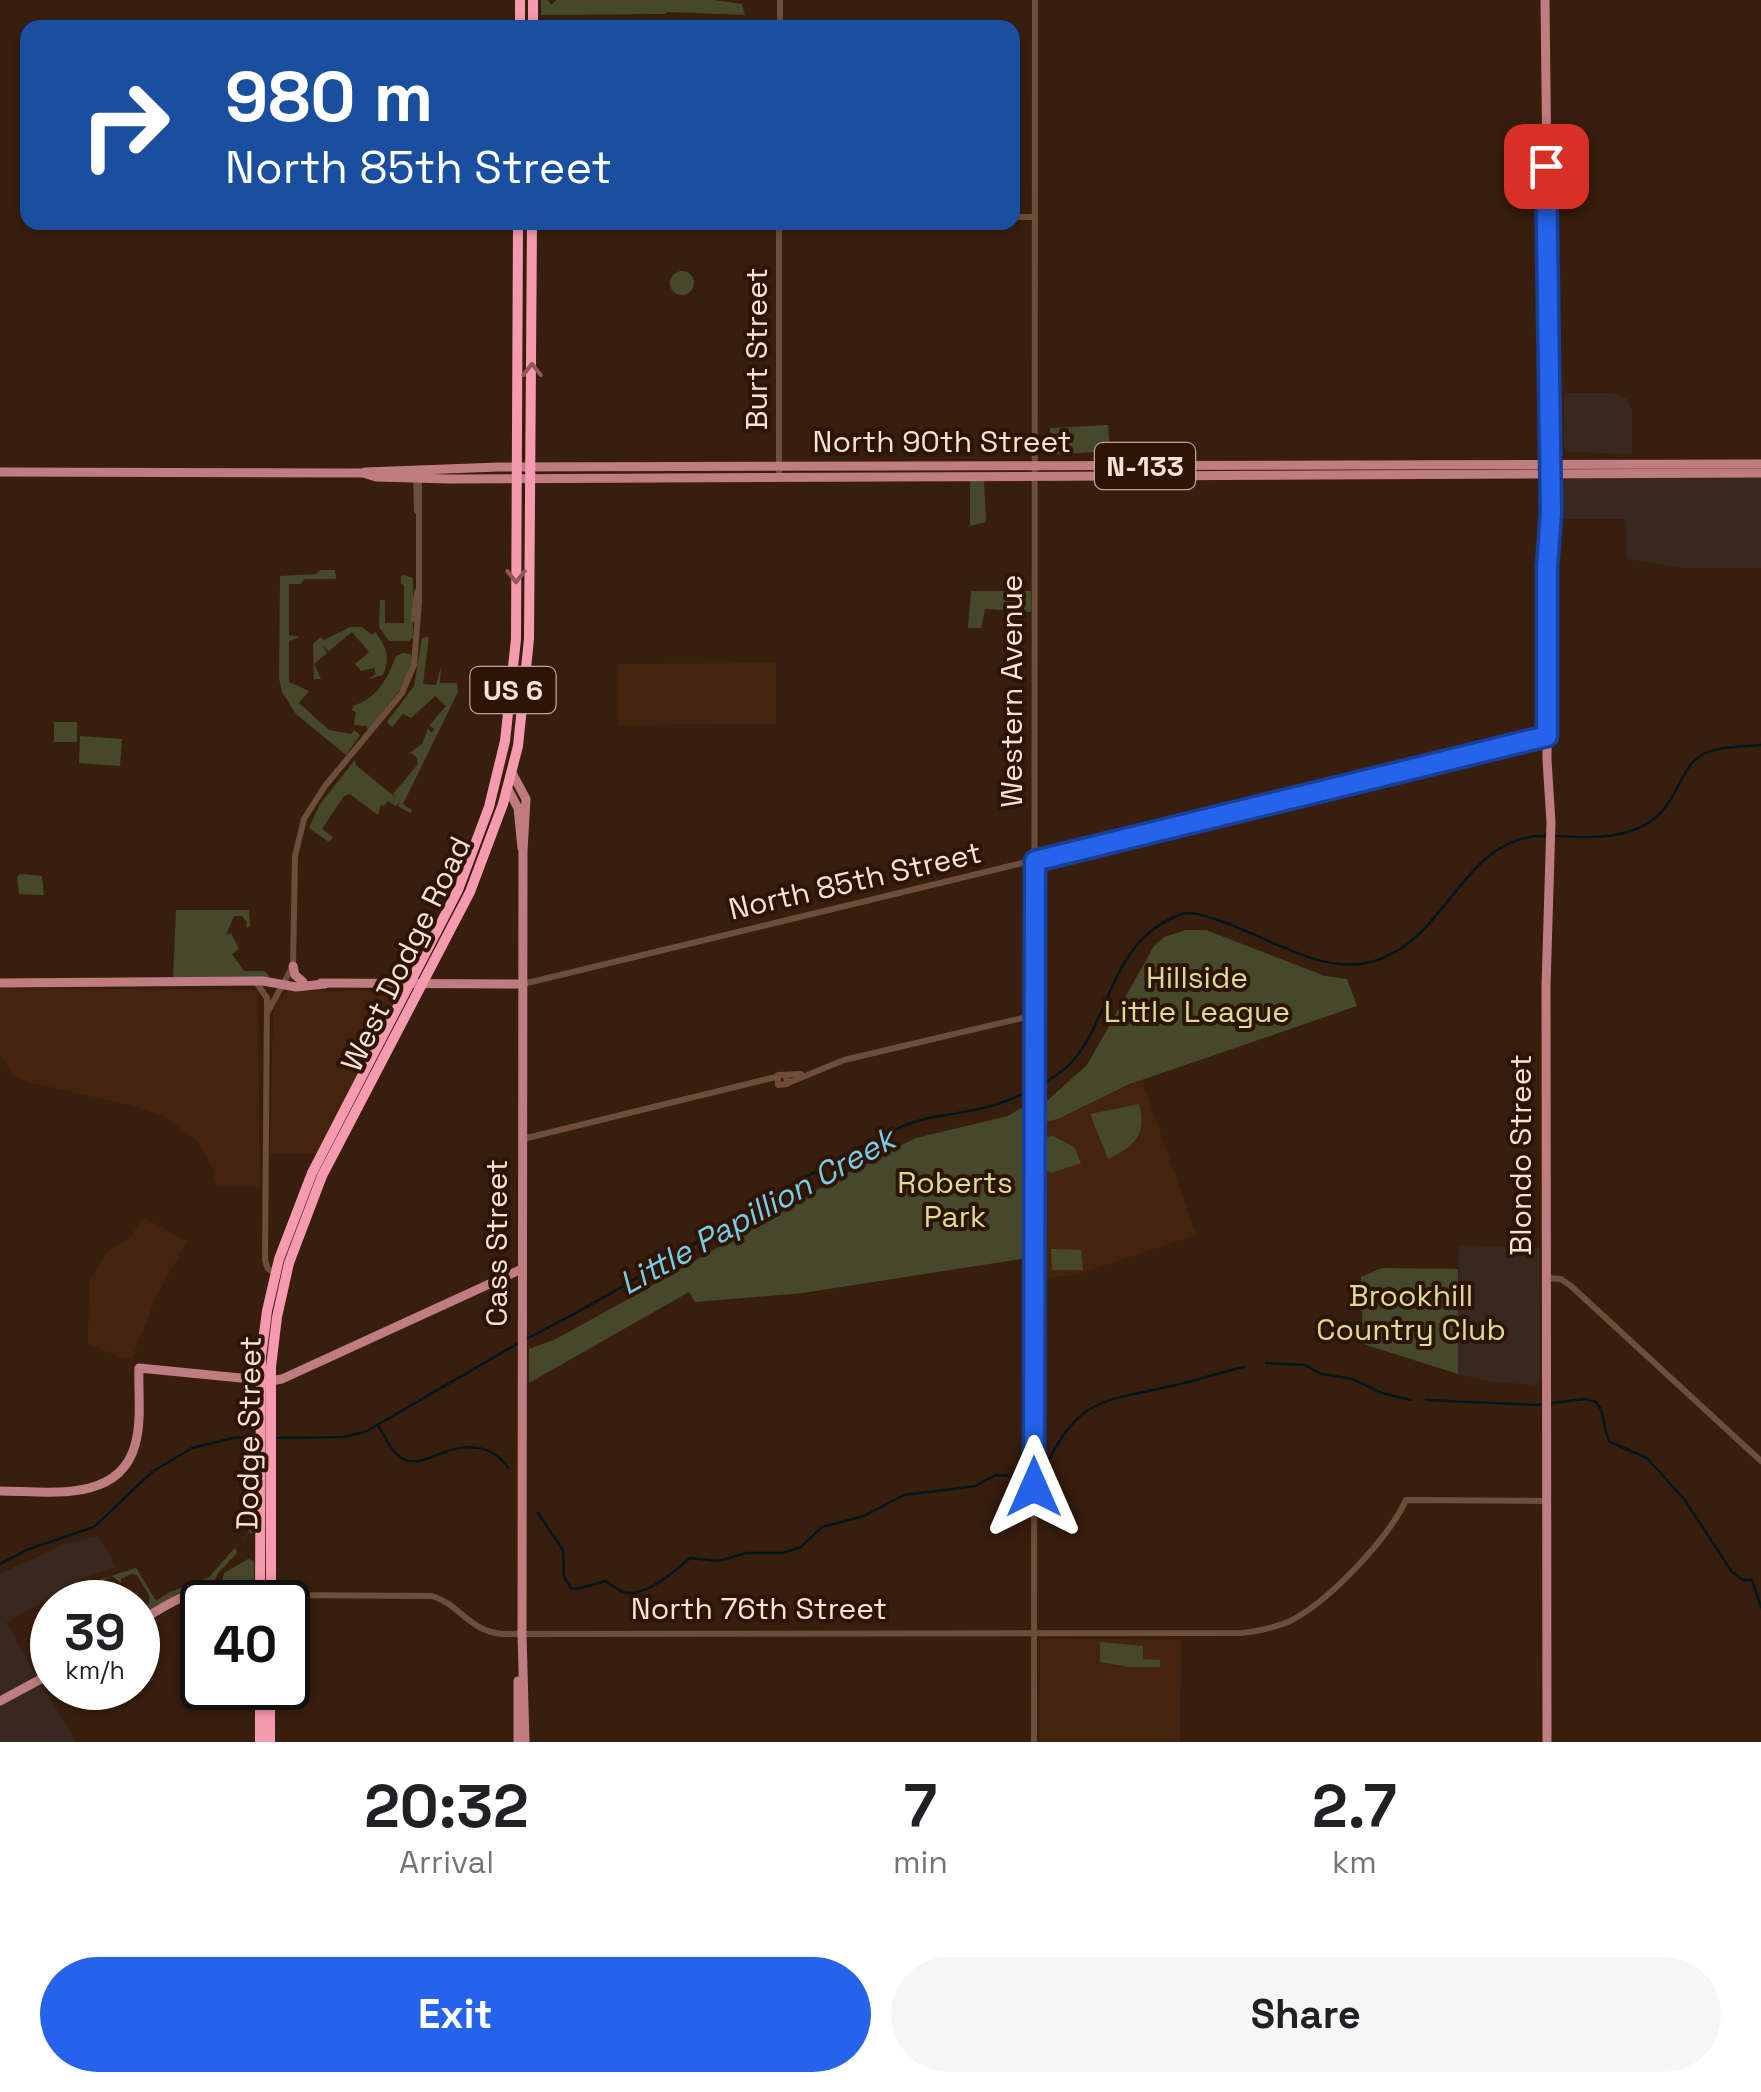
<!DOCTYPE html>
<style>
:root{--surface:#fff;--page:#f6f6f6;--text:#202124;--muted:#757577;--accent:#2563eb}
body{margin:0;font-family:"Space Grotesk",sans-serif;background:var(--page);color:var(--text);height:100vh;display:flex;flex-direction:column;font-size:38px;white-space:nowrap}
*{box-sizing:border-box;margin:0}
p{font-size:32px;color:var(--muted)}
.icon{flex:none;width:55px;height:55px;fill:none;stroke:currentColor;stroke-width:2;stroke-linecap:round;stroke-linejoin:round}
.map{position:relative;height:1742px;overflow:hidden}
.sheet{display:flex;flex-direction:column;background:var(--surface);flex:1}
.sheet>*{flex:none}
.top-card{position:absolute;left:20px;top:20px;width:1000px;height:210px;border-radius:20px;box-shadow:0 2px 8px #0004;background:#1a4fa0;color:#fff;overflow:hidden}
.speed{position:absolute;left:30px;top:1580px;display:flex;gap:20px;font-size:50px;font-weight:700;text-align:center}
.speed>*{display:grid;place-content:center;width:130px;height:130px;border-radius:50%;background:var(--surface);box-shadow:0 2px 8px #0004;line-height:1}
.speed small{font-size:25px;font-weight:400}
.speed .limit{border:5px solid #111;border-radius:15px;background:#fff;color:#111}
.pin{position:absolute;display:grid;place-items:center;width:85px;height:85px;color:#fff;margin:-42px;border-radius:20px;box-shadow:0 5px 15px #0006}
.me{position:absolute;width:110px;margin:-55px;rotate:0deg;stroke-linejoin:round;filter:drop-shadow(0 0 8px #0008)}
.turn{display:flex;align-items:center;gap:35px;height:210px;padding:0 40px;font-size:45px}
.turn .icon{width:130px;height:130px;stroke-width:2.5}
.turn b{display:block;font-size:70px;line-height:85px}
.eta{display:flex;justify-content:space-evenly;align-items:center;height:170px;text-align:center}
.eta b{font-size:60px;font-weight:800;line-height:70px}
.action{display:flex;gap:20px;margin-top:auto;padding:20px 40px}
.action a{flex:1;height:115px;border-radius:60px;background:var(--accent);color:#fff;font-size:40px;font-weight:800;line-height:115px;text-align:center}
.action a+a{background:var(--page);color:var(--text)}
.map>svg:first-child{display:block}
.commercial{fill:#392820}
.built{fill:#45240f}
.green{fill:#46482c}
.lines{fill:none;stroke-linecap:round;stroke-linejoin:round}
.stream{stroke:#00171f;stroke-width:2.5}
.minor{stroke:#6d4e3d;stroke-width:6}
.major{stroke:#bf7c81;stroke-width:9}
.highway{stroke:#f69aaf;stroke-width:10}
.oneway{stroke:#92575a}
.route-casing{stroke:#184099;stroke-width:25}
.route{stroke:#2563eb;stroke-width:18}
.labels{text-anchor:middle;stroke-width:8;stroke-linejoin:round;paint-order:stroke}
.shield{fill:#2e1404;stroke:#baa598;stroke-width:2.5}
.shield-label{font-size:28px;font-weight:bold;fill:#f6e3d8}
.street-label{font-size:30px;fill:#f6e3d8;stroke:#2e1404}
.park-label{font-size:30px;fill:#d9dd98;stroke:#2e1404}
.water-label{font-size:32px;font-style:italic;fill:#78cce7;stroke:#2e1404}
</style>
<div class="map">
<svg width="1761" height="1742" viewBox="0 0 1761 1742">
<rect width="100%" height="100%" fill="#381e0d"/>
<g class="commercial">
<path d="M1564,393H1613L1627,399L1632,411V454L1568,452L1564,446Z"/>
<path d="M1761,477V568H1681L1627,559L1626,519H1555V484L1562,478Z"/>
<path d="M1459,1245L1540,1248V1378L1537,1385L1492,1382L1458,1374Z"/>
<path d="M98,1536L116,1567L83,1578L6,1623L76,1742H0V1574L64,1544Z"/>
</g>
<g class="built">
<path d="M776,663V724L618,725V664Z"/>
<path d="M0,988L258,990L260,1187H217L211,1165L198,1142L165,1117L129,1105L27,1082L14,1075L0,1056Z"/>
<path d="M391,990L396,994L378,1036L317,1154H270L273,1013L278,999L287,991Z"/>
<path d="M1142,1080L1196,1235L1076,1275L1040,1278L1039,1123L1058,1119Z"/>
<path d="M146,1219L187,1241L157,1295L132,1358L125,1359L88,1344L89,1281L107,1252L130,1238L141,1220Z"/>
<path d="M1043,1639L1181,1640L1180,1742H1039L1040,1641Z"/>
</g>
<g class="green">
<path d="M541,0H548L551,5L556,0H714L742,4L745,15L668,12L665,14L541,15Z"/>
<circle cx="682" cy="283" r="12"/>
<path d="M1108,425L1110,451L1051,455L1050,428Z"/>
<path d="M970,480H984L986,522L970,526Z"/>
<path d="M320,570H335L336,579H304L301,584H289V635L300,637L289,641V682L309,691L299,703L329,730L351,734L354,730L360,735L346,755L296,714L282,692L279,678L280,576L316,574Z"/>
<path d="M404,575L413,578V638L409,641H389L379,627L380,600H385V623H404V585L401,584V576Z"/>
<path d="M971,591H1031V612L985,609L981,628H968Z"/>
<path d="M350,627H362L372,635L375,632C386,646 391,658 383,675L369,679L376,674L374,668L361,671L355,664L369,652L352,632L329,651L322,645L327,653L314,664L321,679H314L313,644L320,637L324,640Z"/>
<path d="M429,637L423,684L436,685L441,667L440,683H457L458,692L403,804L412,810L410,813L398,806L400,800L396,806L388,801L384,806L381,805L378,815L350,794L344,796L322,829L333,837L329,842L309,828L320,804L355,760L356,765L396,798L393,794L418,764L417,758L411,753L407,755L422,744L428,728L431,733L435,729L429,726L446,706L435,696L411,718L403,714L392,727L387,722L414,686L422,638Z"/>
<path d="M403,653L411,654L412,661L403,686L368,730L366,726L354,725L356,712L352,710L353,706C378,698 387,679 396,656Z"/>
<rect x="54" y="722" width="23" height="20"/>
<path d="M80,736L122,739L120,766L79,763Z"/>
<path d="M20,874L42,876L44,895L19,894L17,877Z"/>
<path d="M176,910H249L250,926L246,928L247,922L242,916H234L226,935L231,933L239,949L232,954L244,971H265L270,977H173Z"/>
<path d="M1186,930H1206L1325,976L1347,979L1357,1006L1130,1084L1058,1119L1039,1123V1108L1087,1065L1154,946L1164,937Z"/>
<path d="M1029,1103L1027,1258L803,1293L695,1302L689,1292L529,1383V1349L556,1339L621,1303L870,1160L916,1138L1008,1116Z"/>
<path d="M1139,1104C1148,1134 1134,1147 1108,1159L1090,1114Z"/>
<path d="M1053,1136L1074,1147L1081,1163L1051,1173C1038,1166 1041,1150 1041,1138Z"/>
<path d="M1051,1249L1081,1250L1083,1270H1052Z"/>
<path d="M1382,1268L1458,1269V1374L1363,1344L1361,1277Z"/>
<path d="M252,1509L257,1512L256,1533H249L235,1547L237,1553L219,1572L212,1584L179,1593L138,1617V1610L149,1604L150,1597L137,1575L131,1574L121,1579V1583L112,1576L95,1585L92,1582L136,1568L156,1601L170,1592L209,1577L249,1532L248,1512Z"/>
<path d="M248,1559L254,1561V1580L243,1584L222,1581L224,1573Z"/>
<path d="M1100,1642L1143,1646V1659L1160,1660V1667H1130L1100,1662Z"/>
</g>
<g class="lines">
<g class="stream">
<path d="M1554,836C1594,838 1645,841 1669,802C1679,788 1685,766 1700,756C1715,746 1742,747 1761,745"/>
<path d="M524,1340C653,1276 769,1190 899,1128C926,1115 958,1115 987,1107C1009,1102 1036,1088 1055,1076C1113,1040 1101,942 1182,914C1191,911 1202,915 1211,918C1266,933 1325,982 1383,958C1449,932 1468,833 1546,836"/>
<path d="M1266,1363L1305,1365L1321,1374L1353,1379L1382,1393L1411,1400"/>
<path d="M1426,1400L1535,1405L1585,1399L1596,1402C1606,1412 1602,1429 1610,1442L1647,1458L1684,1499L1732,1572L1743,1580H1752L1761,1607"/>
<path d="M379,1427C399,1463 404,1469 442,1453C466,1443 494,1445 508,1468"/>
<path d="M274,1438L343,1437L365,1432L517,1344"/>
<path d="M1046,1466C1079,1395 1108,1401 1176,1385C1198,1380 1221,1372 1244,1367"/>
<path d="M538,1513L563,1550L564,1577L571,1588L577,1589L606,1581C613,1586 619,1592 628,1593C648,1595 676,1570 690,1558L719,1561L746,1553H783L801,1547L822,1527L864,1516L904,1495L976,1486L995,1475L1026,1477"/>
<path d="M0,1564L29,1549L94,1527L152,1472L192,1448L233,1438L256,1437"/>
</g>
<g class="minor">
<path d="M780,28V0"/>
<path d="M1012,217H1035"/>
<path d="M416,474L417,511"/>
<path d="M779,476V222"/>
<path d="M414,619L417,592"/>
<path d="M523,984L1547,736"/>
<path d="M258,985L267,998L265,1260L268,1269L275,1273"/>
<path d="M267,1013L293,966L295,856L304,819L325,786L402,693L414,665L419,602V474"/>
<path d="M786,1075L787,1084L778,1085V1075L801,1074"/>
<path d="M788,1083L844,1060L1035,1015"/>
<path d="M523,1139L776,1077"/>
<path d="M1547,1278L1561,1279L1571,1286L1761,1461"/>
<path d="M271,1595L432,1596C461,1605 468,1631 503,1634L1242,1633C1258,1631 1273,1628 1288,1622C1328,1603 1388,1539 1406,1500L1547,1501"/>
<path d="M1034,1742L1035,0"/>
</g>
<g class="major">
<path d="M1545,0L1551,522L1547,568V760L1551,822L1546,986L1547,1742"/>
<path d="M0,472L363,473L376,477L449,479L1761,473"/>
<path d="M365,472L499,467L1761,464"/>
<path d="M1545,555V346"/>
<path d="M512,773L526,799L523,851L522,1634L525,1742"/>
<path d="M508,789L518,808L522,848"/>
<path d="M293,966L295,975L303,982"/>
<path d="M0,983L263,981L296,987L325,984"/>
<path d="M321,983L523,984"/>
<path d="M0,1491C46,1491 119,1504 135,1445C142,1421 138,1393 139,1368L271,1381L282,1379L522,1269"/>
<path d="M187,1599L216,1593L266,1596"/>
<path d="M138,1622C189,1592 204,1580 266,1592"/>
<path d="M518,1681V1742"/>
<path d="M0,1701L52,1673"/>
</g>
<g class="highway">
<path d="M520,28V0"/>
<path d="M533,28V0"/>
<path d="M260,1602L261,1357L267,1311L279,1259L312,1173L458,890L489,807L505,741L516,639L518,222"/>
<path d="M271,1602V1367L277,1317L289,1263L322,1176L470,892L503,804L518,746L529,639L532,222"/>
<path d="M260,1742V1688"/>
<path d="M270,1742V1688"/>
</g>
</g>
<defs><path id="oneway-chevron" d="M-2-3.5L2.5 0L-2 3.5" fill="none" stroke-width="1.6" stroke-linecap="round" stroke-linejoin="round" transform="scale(2.5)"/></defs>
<g class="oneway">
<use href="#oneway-chevron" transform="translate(532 370) rotate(-90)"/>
<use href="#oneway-chevron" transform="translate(516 576) rotate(90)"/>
</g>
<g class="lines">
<g class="route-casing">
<path id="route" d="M1034,1487L1035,861L1547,736V568L1551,512L1546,166"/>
</g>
<use href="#route" class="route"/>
</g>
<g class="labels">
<g class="shield">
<rect x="1095" y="443" width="100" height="46" rx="8"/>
<rect x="470.5" y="667" width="85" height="46" rx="8"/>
</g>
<g class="shield-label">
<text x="1145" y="476">N-133</text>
<text x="513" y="700">US 6</text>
</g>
<g class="street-label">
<text transform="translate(757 349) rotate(-90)" y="10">Burt Street</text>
<text x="942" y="452">North 90th Street</text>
<text transform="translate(1012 691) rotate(-90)" y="10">Western Avenue</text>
<text transform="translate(855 881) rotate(-13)" y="10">North 85th Street</text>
<text transform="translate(406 954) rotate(-64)" y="10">West Dodge Road</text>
<text transform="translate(1521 1155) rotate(-90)" y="10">Blondo Street</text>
<text transform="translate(497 1243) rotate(-90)" y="10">Cass Street</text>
<text transform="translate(249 1433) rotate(-89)" y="10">Dodge Street</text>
<text x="759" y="1619">North 76th Street</text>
</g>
<g class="park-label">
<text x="1197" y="988">Hillside<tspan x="1197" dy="34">Little League</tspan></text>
<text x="955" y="1193">Roberts<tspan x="955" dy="34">Park</tspan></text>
<text x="1411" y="1306">Brookhill<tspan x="1411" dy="34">Country Club</tspan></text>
</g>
<g class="water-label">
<text transform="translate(757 1211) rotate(-29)" y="11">Little Papillion Creek</text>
</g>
</g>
</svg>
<div class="speed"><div>39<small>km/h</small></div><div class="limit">40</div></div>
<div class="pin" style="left:1546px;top:166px;background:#d93025"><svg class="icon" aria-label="arrive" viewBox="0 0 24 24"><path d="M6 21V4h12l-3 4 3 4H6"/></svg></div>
<svg class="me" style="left:1034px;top:1487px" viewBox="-20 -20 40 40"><path d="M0-17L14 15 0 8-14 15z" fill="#2563eb" stroke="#fff" stroke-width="4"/></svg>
<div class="top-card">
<div class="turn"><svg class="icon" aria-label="right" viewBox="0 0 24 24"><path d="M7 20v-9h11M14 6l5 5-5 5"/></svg><div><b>980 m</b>North 85th Street</div></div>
</div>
</div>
<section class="sheet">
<div class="eta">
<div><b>20:32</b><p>Arrival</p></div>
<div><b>7</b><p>min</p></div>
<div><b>2.7</b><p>km</p></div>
</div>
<div class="action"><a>Exit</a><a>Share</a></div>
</section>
